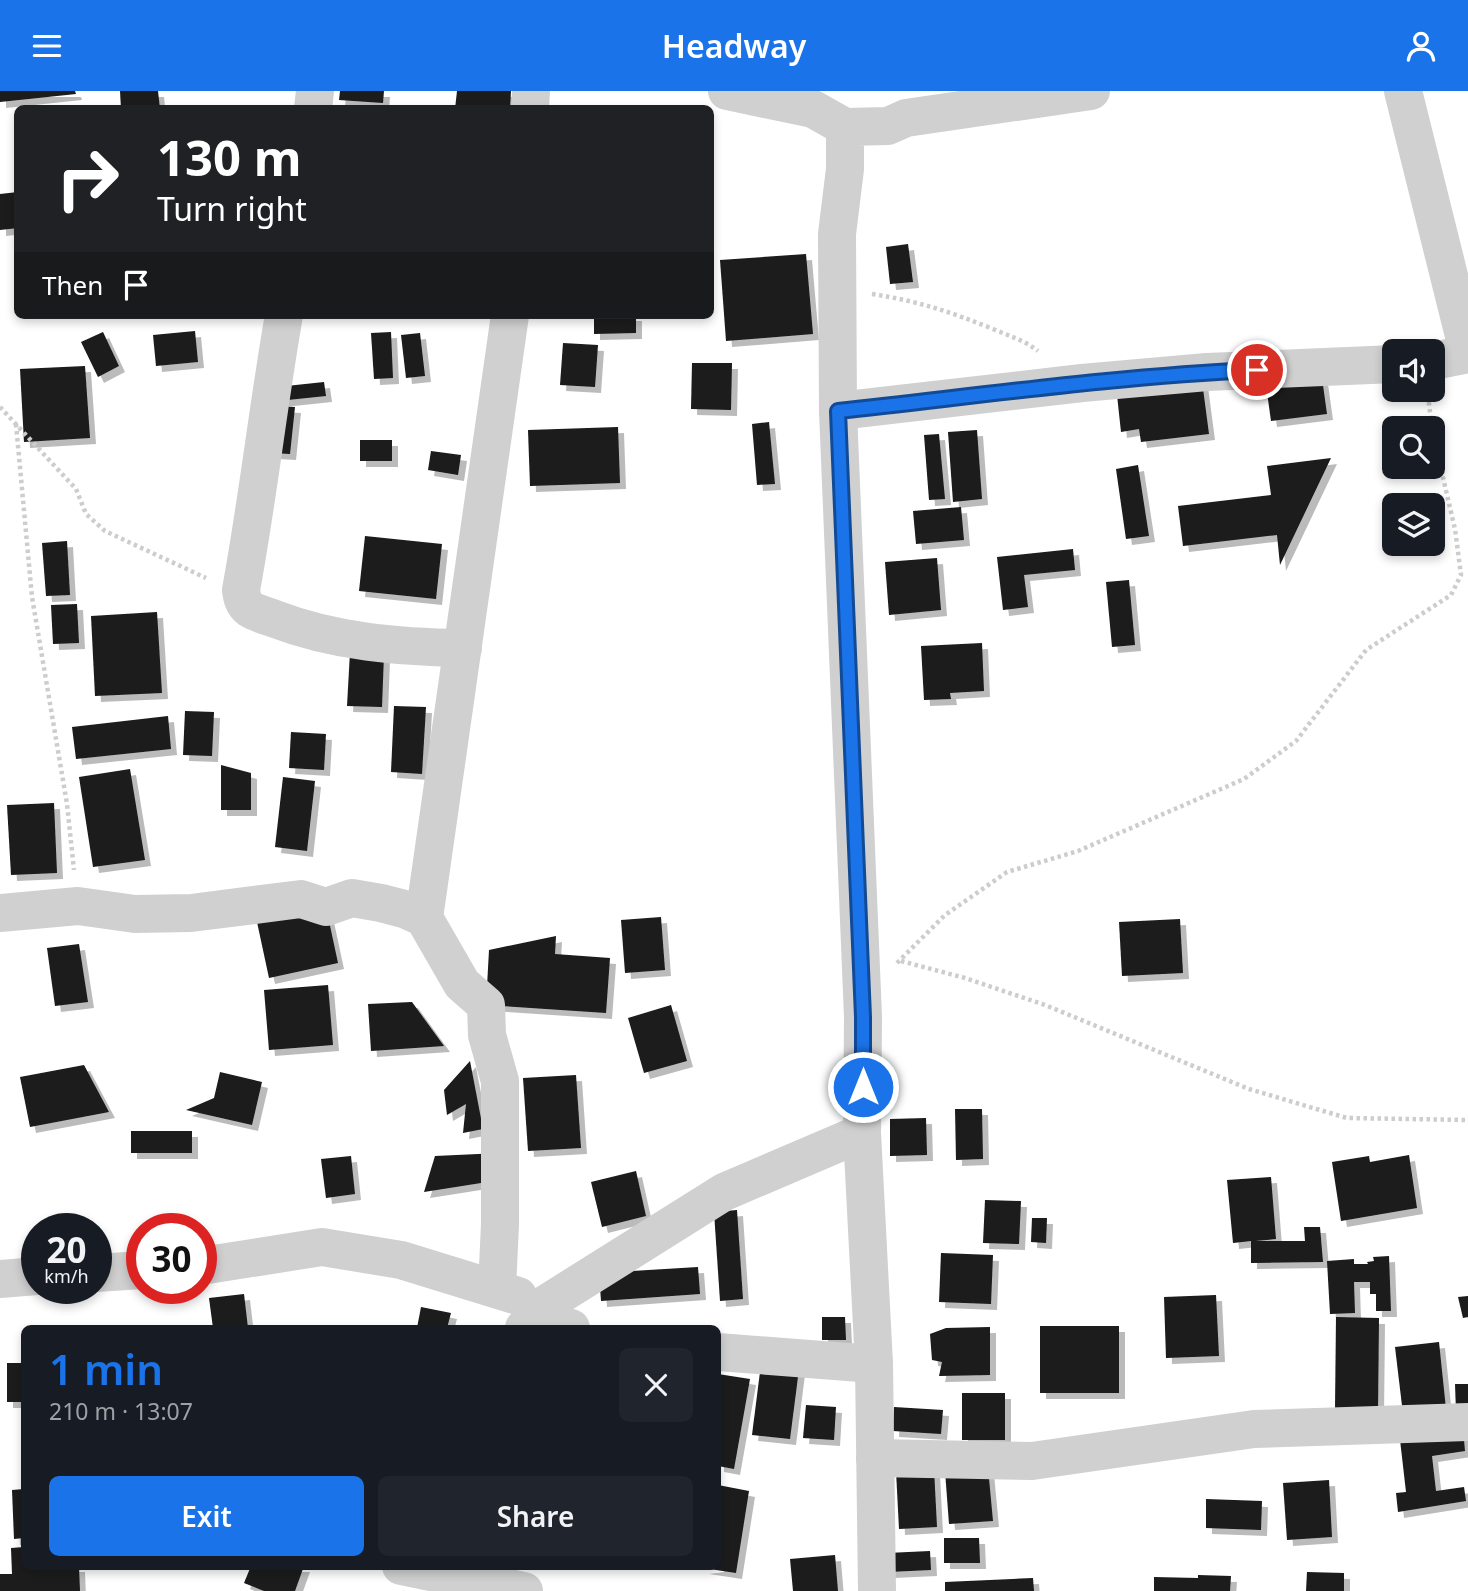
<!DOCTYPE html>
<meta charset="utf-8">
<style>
:root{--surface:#171b24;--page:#20242c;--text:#f1f3f6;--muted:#9ea1a6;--accent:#1a73e8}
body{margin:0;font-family:"Noto Sans",sans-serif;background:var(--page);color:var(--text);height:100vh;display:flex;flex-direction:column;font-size:26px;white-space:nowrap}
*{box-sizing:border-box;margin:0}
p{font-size:23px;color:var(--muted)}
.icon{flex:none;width:38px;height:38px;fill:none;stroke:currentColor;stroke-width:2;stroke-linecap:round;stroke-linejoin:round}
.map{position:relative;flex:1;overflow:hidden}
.details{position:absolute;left:21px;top:1234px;width:700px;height:245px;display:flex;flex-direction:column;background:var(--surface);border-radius:10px;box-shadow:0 4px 10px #0003}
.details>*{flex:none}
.banner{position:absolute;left:14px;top:14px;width:700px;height:214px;border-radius:10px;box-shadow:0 4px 10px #0003;background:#202124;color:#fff;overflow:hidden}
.buttons{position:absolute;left:1382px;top:248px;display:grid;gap:14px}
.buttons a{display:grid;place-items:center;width:63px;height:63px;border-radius:10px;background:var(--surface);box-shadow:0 4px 10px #0003;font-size:35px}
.speed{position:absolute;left:21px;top:1122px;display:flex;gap:14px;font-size:35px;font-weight:700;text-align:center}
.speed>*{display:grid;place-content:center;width:91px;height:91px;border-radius:50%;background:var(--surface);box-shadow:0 4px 10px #0003;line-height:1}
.speed small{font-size:18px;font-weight:400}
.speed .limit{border:10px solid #d22;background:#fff;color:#111}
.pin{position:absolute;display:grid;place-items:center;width:60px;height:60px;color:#fff;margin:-30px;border:4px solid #fff;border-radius:50%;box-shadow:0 2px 7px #0007}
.me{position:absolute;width:77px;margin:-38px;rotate:0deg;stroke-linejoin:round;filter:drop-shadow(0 0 5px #0008)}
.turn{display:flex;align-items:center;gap:24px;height:147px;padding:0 28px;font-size:32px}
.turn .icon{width:91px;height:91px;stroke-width:2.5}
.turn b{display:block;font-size:49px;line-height:60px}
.then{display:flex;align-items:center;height:66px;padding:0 28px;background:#0003;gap:14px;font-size:26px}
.round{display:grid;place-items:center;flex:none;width:74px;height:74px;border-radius:10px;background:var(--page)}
.summary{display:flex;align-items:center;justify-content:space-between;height:119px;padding:0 28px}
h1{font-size:42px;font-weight:600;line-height:52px;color:var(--accent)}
.primary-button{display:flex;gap:14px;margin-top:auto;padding:14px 28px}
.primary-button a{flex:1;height:80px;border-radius:10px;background:var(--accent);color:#fff;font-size:28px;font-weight:600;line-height:80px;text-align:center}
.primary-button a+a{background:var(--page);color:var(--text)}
header{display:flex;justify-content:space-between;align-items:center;height:91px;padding:0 28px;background:var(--accent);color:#fff;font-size:32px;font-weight:600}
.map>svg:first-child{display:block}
.building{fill:#1a1a1a;filter:url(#shadow)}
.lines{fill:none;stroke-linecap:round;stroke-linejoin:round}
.path{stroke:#cdcdcd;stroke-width:4.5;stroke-dasharray:3.5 3.5;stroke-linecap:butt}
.minor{stroke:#d0d0d0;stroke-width:38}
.route-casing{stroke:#114b97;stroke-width:18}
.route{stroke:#1a73e8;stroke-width:12}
</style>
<header><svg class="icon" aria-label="menu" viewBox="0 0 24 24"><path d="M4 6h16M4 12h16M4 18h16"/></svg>Headway<svg class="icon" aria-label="person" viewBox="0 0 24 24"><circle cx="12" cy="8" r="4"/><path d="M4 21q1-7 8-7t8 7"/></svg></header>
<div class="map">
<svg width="1468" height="1500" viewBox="0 0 1468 1500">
<defs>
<filter id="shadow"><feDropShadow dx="6" dy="6" stdDeviation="0" flood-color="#0004"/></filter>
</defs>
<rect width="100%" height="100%" fill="#fff"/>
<g class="building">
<path d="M0,0H75L76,3L0,11Z"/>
<path d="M120,0H158L160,18H121Z"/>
<path d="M340,0H384L383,12L339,9Z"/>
<path d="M457,0H511L510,18H455Z"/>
<path d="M18,101V137L0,139V103Z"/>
<path d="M908,153L913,191L890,193L886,156Z"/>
<path d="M806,163L813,243L726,250L720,169Z"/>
<path d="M594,224H636V242L594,243Z"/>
<path d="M195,240L198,271L156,275L153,244Z"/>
<path d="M103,241L119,275L98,286L81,251Z"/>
<path d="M391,241L393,287L374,288L371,242Z"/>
<path d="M420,242L425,285L406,287L401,244Z"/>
<path d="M563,252L598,254L595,296L560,294Z"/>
<path d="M692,272H732L731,319L691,318Z"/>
<path d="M85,275L90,347L24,351L20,278Z"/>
<path d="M1322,287L1327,323L1271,330L1266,294Z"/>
<path d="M1202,290L1209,343L1141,351L1139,338L1121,341L1117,304Z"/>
<path d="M324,291L326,305L278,310L277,296Z"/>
<path d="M276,315L295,316L290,363L272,362Z"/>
<path d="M769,331L775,393L757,394L752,333Z"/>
<path d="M618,336L620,392L530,395L528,339Z"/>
<path d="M977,339L982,408L953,411L948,341Z"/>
<path d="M939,343L945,408L929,409L924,344Z"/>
<rect x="360" y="349" width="32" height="21"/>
<path d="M431,360L461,364L458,384L428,379Z"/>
<path d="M1331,367L1280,474L1277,444L1183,455L1178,415L1271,404L1267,375Z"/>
<path d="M1138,374L1149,445L1126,448L1116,378Z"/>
<path d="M961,416L964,449L916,453L913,420Z"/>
<path d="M365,445L442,453L436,508L359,500Z"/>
<path d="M67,450L70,504L46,505L42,452Z"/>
<path d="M1073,458L1075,479L1024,484L1028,516L1003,519L997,466Z"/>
<path d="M937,467L941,519L889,524L885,471Z"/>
<path d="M1129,489L1135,554L1112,556L1106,491Z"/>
<path d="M77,513L79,552L53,553L51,514Z"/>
<path d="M157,521L162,602L95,605L91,525Z"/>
<path d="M982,552L984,600L950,602L951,608L924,609L921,555Z"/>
<path d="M350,561L384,563L382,616L347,615Z"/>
<path d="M394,615L426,616L422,683L391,681Z"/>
<path d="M185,620L214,621L212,665L183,664Z"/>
<path d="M168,625L171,658L76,668L72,636Z"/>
<path d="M291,641L326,643L324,679L289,677Z"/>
<path d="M221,674L251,682V719H221Z"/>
<path d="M130,678L145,769L93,776L79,686Z"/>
<path d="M283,686L315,690L307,760L275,756Z"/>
<path d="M54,712L57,782L11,784L7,714Z"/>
<path d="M326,816L338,872L269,887L257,831Z"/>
<path d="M661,826L665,879L625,882L621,829Z"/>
<path d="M1180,828L1183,882L1122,885L1119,831Z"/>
<path d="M556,845L555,863L610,867L606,922L486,914L489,859Z"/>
<path d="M79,853L88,911L55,915L47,857Z"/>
<path d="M328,894L333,954L269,959L264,899Z"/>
<path d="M412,911L444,955L371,960L368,913Z"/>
<path d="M671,914L687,970L644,982L628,927Z"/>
<path d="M470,970L483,1038L463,1042L466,1013L447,1024L444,999Z"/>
<path d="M84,974L109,1021L30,1036L20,986Z"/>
<path d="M220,981L262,991L252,1034L186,1019L214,1007Z"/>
<path d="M576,984L581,1057L528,1060L523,987Z"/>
<path d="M955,1018H982L983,1068L956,1069Z"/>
<path d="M926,1027L927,1064L890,1065V1028Z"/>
<rect x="131" y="1040" width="61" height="22"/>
<path d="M500,1062L481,1092L424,1101L435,1065Z"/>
<path d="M1409,1064L1417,1117L1341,1130L1332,1071L1369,1065L1370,1071Z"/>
<path d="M351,1065L355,1103L326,1107L321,1068Z"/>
<path d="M636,1080L646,1125L602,1136L591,1091Z"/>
<path d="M1271,1086L1276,1148L1255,1150H1305L1304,1136H1320L1323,1171L1251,1172V1150L1233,1152L1227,1089Z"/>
<path d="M985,1109L1021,1110L1019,1153L983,1152Z"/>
<path d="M737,1119L743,1208L720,1210L714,1121Z"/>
<path d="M1032,1127H1047L1046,1152L1031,1151Z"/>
<path d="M941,1162L993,1164L991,1213L939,1211Z"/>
<path d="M1389,1165L1391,1220H1376V1203H1370V1191H1354L1355,1222L1330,1223L1327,1170L1354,1168V1173H1368L1367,1171L1374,1170L1373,1166Z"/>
<path d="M698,1176L700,1203L601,1210L599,1182Z"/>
<path d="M244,1203L248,1237H213L209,1207Z"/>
<path d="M1216,1204L1219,1265L1166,1267L1164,1206Z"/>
<path d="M1468,1205V1226L1463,1227L1458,1206Z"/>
<path d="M421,1216L451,1222L447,1237H417Z"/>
<path d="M822,1226H845L846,1249H822Z"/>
<path d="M1336,1226L1379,1227L1378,1319L1335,1318Z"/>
<rect x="1040" y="1235" width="79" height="67"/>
<path d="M990,1236V1284L939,1285L942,1271L932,1269L930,1243L946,1237Z"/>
<path d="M1439,1251L1446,1318L1403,1323L1395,1256Z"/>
<rect x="7" y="1272" width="17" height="39"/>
<path d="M761,1273L799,1278L790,1348L752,1344Z"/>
<path d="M718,1283L750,1288L734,1378L718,1375Z"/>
<path d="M1455,1293H1468V1320L1456,1321Z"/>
<rect x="962" y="1302" width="43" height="47"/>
<path d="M806,1314L836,1316L834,1349L803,1347Z"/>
<path d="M894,1316L943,1319L941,1343L893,1340Z"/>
<path d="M1463,1338L1465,1360L1432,1365L1436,1400L1464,1396L1466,1410L1398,1421L1396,1402L1406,1401L1399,1340Z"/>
<path d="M988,1377L993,1430L949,1433L945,1380Z"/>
<path d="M934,1378L937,1436L899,1438L896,1380Z"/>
<path d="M1329,1389L1332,1446L1287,1449L1283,1392Z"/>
<path d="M718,1394L749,1400L736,1482L703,1477L718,1475Z"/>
<path d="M24,1398V1447L14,1448L12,1399Z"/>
<path d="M1206,1408L1262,1410L1261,1439L1206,1437Z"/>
<path d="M944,1447H979L980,1472H944Z"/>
<path d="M24,1456V1475H79L80,1500H0V1483H12L11,1457Z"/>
<path d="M930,1460L931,1479L888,1481L887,1462Z"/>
<path d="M835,1464L838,1500H793L790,1468Z"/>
<path d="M251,1475H304L295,1500H264L244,1492Z"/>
<path d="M1307,1481L1344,1482V1500H1306Z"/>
<path d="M1198,1484L1231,1485L1230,1500H1154V1486L1198,1487Z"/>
<path d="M1033,1487L1034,1500H945V1491Z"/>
</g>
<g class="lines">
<g class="path">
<path d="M872,203C918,210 951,221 993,238C1009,245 1024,249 1038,260"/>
<path d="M1428,304L1432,338"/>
<path d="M0,316L76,398L86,423L105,440L206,487"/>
<path d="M16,333L32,506L67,713L74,779"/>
<path d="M901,870L965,887L1045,914L1249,998L1347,1027L1468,1029"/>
<path d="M897,872L945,824L1007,781L1078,760L1244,688L1296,650L1366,559L1451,504L1461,484L1455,438L1433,344"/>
</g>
<g class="minor">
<path d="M727,0L813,18L845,36"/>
<path d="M1403,0L1468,261"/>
<path d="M313,18L315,0"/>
<path d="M530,18L531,0"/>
<path d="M284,224C268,315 258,407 241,499C242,506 243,513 250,518C256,522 267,525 275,528C335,551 399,556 463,557"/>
<path d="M1433,270L1468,263"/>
<path d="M838,320L1082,292L1207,281L1395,273"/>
<path d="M0,822L78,815L135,823L191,822L301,808L326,816L352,807L381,812L404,818L424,827L462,893L486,914L487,944L500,990V1133L497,1198"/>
<path d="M424,827L510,224"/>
<path d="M201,1175L322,1156L401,1169L518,1205"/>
<path d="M96,1182L142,1179"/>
<path d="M0,1188L37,1185"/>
<path d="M532,1228L571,1237"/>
<path d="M524,1237L544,1214L724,1101L862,1042"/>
<path d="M718,1261L874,1273"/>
<path d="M875,1367L1032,1370L1254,1338L1468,1331"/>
<path d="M401,1475L524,1500"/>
<path d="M877,1500L874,1273L862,1042L863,926L838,320L837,143L845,78V36L888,35L906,27L1091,0"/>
</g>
</g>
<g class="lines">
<g class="route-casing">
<path id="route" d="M863,996V926L838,320C977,305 1117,285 1257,279"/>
</g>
<use href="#route" class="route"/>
</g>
</svg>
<div class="buttons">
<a><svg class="icon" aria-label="sound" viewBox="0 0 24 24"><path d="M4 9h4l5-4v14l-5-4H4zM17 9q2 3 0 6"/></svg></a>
<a><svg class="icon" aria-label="search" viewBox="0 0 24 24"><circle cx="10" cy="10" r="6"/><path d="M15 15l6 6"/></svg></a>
<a><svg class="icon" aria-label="layers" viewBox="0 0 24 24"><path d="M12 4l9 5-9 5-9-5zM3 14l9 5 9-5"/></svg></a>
</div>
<div class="speed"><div>20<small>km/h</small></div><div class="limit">30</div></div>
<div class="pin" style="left:1257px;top:279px;background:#d93025"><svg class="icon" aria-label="arrive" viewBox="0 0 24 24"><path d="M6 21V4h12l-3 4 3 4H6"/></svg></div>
<svg class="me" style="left:863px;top:996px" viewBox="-20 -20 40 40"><circle r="17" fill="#1a73e8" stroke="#fff" stroke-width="3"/><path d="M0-11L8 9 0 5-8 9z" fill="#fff"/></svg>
<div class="banner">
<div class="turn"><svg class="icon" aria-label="right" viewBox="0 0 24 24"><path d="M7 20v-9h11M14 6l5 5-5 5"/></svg><div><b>130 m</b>Turn right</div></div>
<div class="then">Then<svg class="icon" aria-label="arrive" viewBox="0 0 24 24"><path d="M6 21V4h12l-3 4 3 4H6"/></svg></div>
</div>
<section class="details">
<div class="summary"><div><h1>1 min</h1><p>210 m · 13:07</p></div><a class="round"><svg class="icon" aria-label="close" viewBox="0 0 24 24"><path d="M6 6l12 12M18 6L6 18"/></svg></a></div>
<div class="primary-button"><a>Exit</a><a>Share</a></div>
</section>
</div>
